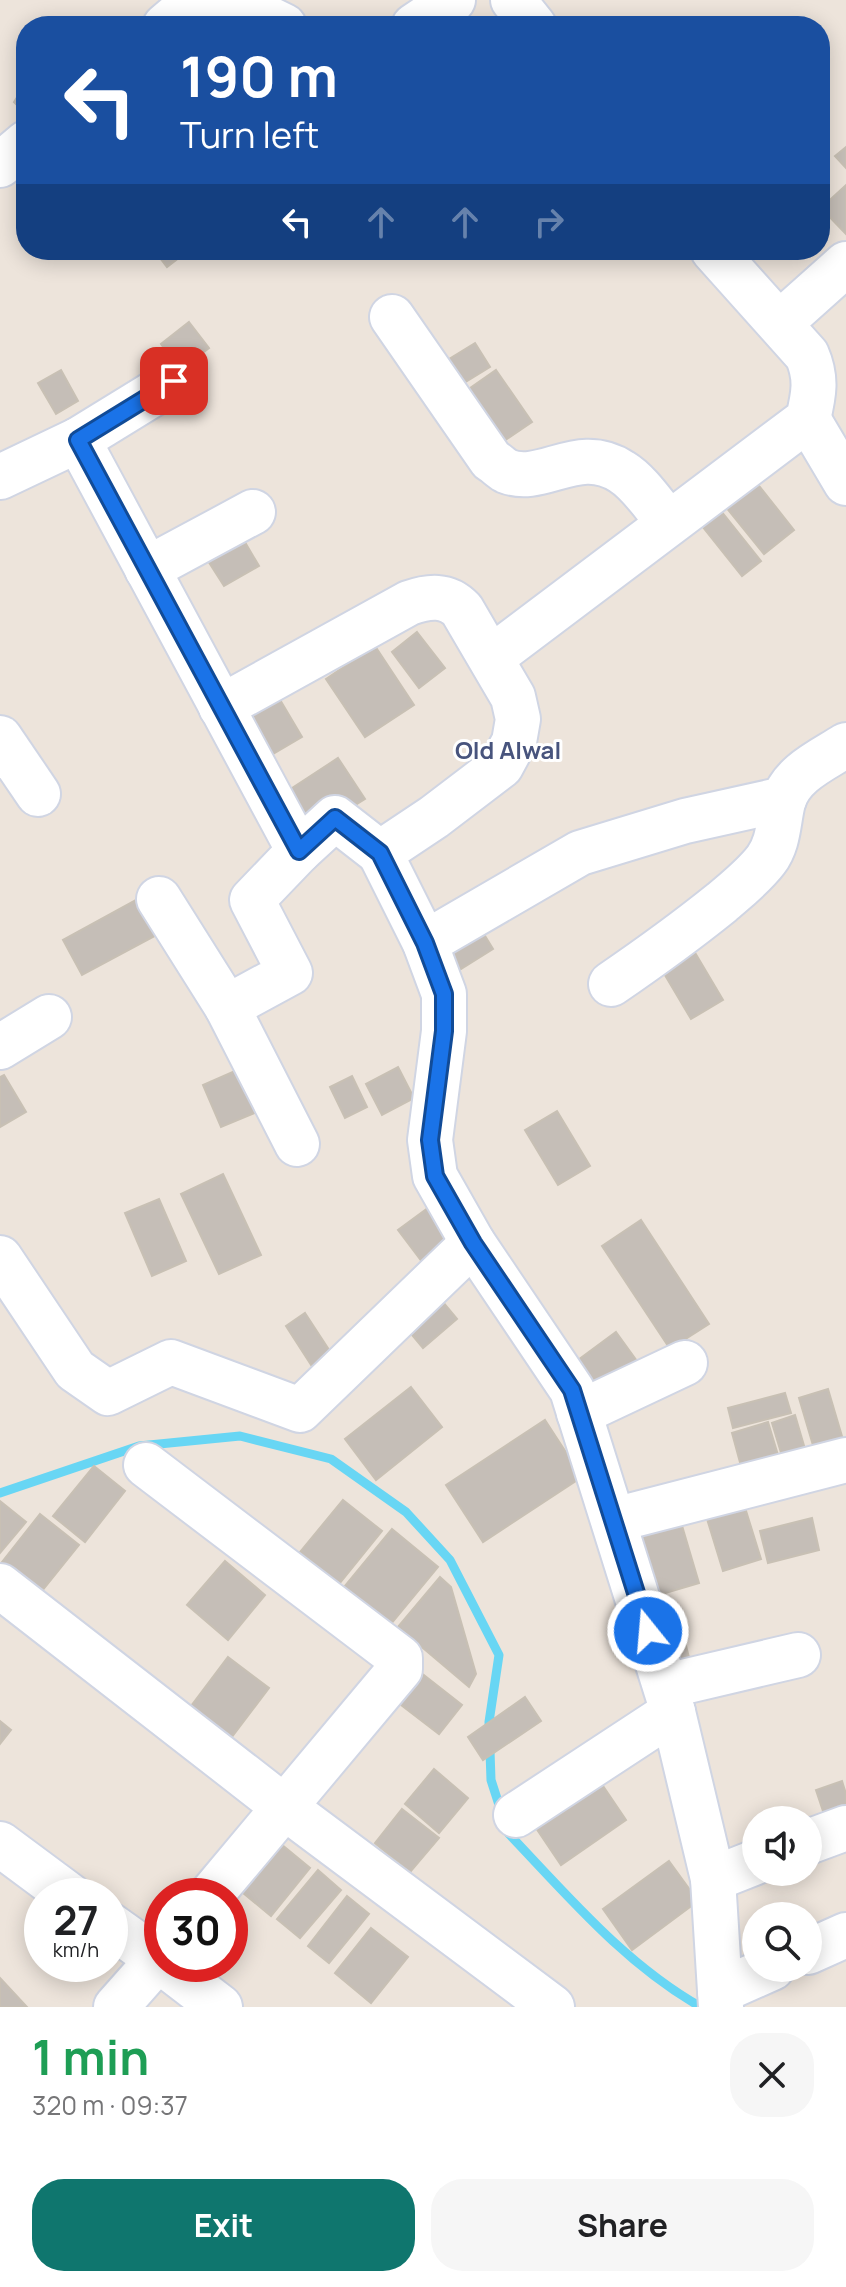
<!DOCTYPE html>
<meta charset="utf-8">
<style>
:root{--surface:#fff;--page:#f6f6f6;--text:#202124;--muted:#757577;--accent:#0f766e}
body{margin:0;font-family:Manrope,sans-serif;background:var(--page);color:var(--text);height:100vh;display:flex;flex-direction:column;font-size:30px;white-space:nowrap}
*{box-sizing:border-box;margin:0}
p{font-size:26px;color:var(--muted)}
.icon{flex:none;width:44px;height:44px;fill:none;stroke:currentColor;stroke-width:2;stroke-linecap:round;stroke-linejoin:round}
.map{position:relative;height:2007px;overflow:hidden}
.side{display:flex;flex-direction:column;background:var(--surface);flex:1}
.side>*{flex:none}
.banner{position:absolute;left:16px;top:16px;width:814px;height:244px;border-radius:32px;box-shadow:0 4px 20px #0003;background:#1a4fa0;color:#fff;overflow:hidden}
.fabs{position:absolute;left:742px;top:1806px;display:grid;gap:16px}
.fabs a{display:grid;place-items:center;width:80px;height:80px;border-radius:50%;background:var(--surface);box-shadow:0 4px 20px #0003;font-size:40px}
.speed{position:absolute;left:24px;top:1878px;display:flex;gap:16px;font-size:40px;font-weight:700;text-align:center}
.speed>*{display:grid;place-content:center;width:104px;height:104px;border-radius:50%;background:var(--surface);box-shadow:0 4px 20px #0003;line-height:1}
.speed small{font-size:20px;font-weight:400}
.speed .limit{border:12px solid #d22;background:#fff;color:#111}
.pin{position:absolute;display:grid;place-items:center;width:68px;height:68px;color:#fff;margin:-34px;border-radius:16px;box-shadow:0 4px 12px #0006}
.me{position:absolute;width:88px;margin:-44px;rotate:343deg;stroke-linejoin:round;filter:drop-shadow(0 0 6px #0008)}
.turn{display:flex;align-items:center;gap:28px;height:168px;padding:0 32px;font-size:36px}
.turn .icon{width:104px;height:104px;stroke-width:2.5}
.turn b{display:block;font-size:56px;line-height:68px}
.lanes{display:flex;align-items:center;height:76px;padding:0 32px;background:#0003;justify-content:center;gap:40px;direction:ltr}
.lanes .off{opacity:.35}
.round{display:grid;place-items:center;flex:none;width:84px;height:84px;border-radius:32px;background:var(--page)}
.overview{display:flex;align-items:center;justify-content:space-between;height:136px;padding:0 32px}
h1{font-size:48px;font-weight:700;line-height:60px;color:#1e9e55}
.primary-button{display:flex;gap:16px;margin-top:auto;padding:16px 32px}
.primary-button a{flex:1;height:92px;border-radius:32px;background:var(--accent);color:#fff;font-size:32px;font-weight:700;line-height:92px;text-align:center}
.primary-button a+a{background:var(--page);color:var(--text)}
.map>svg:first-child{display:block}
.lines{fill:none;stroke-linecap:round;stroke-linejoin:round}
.stream{stroke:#68d6f4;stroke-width:9}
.building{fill:#c5beb7;stroke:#c8c0b4;stroke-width:2}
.minor-casing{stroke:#d0d5e3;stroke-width:48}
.minor{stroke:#fff;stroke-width:44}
.route-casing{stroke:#114b97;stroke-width:20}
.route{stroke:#1a73e8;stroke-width:14}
.labels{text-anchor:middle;stroke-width:6;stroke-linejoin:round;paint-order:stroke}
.neighbourhood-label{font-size:24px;font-weight:bold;fill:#48547d;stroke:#fff}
</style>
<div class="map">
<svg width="846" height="2007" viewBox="0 0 846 2007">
<rect width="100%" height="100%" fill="#ede4db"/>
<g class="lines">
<g class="stream">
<path d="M0,1493L139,1446L240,1436L331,1459L406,1512L450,1560L499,1655L489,1722L491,1780L501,1811"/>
<path d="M506,1825L508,1833C568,1896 625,1964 701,2007"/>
</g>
</g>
<g class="building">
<path d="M26,83V114L14,102Z"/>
<path d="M846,147V168L835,156Z"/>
<path d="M846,185V234L821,208Z"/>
<path d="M154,250H189L167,267Z"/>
<path d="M189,322L209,348L180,370L161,344Z"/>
<path d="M475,343L490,367L451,391L436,367Z"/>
<path d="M61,370L78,401L56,414L38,383Z"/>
<path d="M496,370L532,422L498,445L463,393Z"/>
<path d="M752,477L794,530L764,554L721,501Z"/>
<path d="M717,506L761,561L742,576L698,521Z"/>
<path d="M239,532L259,566L224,586L203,553Z"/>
<path d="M417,632L445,668L419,688L392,652Z"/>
<path d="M375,646L414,705L365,737L326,679Z"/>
<path d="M276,693L302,737L268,757L241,712Z"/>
<path d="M338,758L365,799L312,832L286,792Z"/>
<path d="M143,896L162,932L82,975L63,940Z"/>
<path d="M474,918L493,949L456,972L437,941Z"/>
<path d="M694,951L723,1000L691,1019L662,970Z"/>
<path d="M253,1063L271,1106L221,1127L203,1085Z"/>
<path d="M398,1067L414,1098L382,1115L366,1084Z"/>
<path d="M4,1075L26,1112L0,1127V1077Z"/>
<path d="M352,1076L367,1107L345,1118L330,1087Z"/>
<path d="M557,1111L590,1166L558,1185L525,1130Z"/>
<path d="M223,1174L261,1255L219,1274L181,1194Z"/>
<path d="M159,1199L186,1261L152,1276L125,1213Z"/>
<path d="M428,1208L459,1248L429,1271L398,1230Z"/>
<path d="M641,1220L709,1324L670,1349L602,1246Z"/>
<path d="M432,1289L457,1319L423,1348L398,1318Z"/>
<path d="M305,1313L333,1356L313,1368L286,1326Z"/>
<path d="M616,1332L642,1368L600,1399L574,1363Z"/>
<path d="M411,1387L442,1427L376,1480L345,1439Z"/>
<path d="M828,1389L844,1443L815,1452L799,1398Z"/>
<path d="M785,1393L791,1413L733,1428L728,1408Z"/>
<path d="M795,1415L805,1449L782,1456L772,1423Z"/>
<path d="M545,1420L582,1477L483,1542L446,1485Z"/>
<path d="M768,1422L778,1455L741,1466L732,1433Z"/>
<path d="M94,1466L125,1491L85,1542L53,1516Z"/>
<path d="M742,1498L761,1559L723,1571L704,1509Z"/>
<path d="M343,1500L382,1531L339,1584L300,1552Z"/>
<path d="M0,1501L26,1522L0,1553Z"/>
<path d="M40,1514L79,1545L41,1592L2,1562Z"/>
<path d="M812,1518L819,1550L768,1563L760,1531Z"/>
<path d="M680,1519L699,1583L645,1599L626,1535Z"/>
<path d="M392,1529L438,1567L390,1625L344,1587Z"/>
<path d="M225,1561L265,1595L228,1640L187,1605Z"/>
<path d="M440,1577L451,1587L476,1674L469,1687L398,1627Z"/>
<path d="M684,1638L693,1673L660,1645Z"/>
<path d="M228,1657L269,1688L228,1742L188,1710Z"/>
<path d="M420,1672L462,1705L439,1734L396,1701Z"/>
<path d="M525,1697L541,1721L483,1760L468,1737Z"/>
<path d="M0,1721L11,1730L0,1744Z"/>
<path d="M434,1769L468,1798L439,1833L405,1804Z"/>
<path d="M599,1780L626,1820L561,1865L534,1825Z"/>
<path d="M842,1781L846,1794V1820L828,1826L816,1790Z"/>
<path d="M402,1809L439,1838L410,1872L375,1843Z"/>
<path d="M281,1844L310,1868L271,1916L242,1892Z"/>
<path d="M669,1861L698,1901L632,1950L603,1909Z"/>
<path d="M318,1870L341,1890L300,1938L277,1919Z"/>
<path d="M347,1896L369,1914L329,1963L308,1946Z"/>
<path d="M371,1928L408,1957L371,2003L335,1973Z"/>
<path d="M0,1978L27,2007H0Z"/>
</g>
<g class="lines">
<g class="minor-casing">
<g id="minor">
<path d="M218,0L247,8L284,26"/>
<path d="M513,0L534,26"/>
<path d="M165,26L184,10L204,0"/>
<path d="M414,26L453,0"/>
<path d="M0,165L26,143"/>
<path d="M392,317L491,460C496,463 501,468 506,471C543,486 578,443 622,472C640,483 655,507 669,523"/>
<path d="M780,323L846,264"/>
<path d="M808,419L846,483"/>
<path d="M78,440L174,381"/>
<path d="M0,477L78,440L299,851L335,818L380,853"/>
<path d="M147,569L253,512"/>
<path d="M492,657L808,419C814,394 817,378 807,355L713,250"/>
<path d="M221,707L409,603C429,596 447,594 462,610L513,697L518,719L514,742L501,766L434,817L380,853L425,943L444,994V1031L430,1140L435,1176L473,1243L572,1390L673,1712L713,1879L721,2007"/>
<path d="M0,738L38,794"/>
<path d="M159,899L227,1007L297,1144"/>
<path d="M425,943L580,853L685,821L784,799"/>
<path d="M611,984C649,958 685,932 721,903C736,890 753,877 766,860C779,843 778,822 783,802C791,773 823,760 846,745"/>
<path d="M227,1007L290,973L252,900L299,851"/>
<path d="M0,1047L49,1017"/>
<path d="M0,1258L75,1370L108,1393L171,1362L300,1410L473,1243"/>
<path d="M579,1413L685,1363"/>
<path d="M146,1465L400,1658V1669L210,1896"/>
<path d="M614,1520L846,1460"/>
<path d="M0,1586L283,1806L552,2007"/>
<path d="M666,1686L798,1655"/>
<path d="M516,1815L673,1712"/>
<path d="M808,1842L846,1828"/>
<path d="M0,1844L70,1896"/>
<path d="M713,1879L756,1862"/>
<path d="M110,1925L162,1962"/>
<path d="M808,1952L846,1935"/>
<path d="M164,1964L220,2007"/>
<path d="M720,1991L772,1968"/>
<path d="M116,2007L162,1955"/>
</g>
</g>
<use href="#minor" class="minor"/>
</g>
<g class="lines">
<g class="route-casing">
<path id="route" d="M174,381L78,440L299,851L335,818L380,853L425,943L444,994V1031L430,1140L435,1176L473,1243L572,1390L648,1631"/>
</g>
<use href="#route" class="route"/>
</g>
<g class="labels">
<g class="neighbourhood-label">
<text x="508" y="759">Old Alwal</text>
</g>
</g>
</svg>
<div class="fabs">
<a><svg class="icon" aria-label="sound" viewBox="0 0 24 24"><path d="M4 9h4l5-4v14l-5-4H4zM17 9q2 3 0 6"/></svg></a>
<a><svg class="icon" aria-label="search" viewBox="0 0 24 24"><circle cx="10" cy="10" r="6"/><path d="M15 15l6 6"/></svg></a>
</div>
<div class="speed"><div>27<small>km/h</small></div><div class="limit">30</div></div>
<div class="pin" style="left:174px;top:381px;background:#d93025"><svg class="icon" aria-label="arrive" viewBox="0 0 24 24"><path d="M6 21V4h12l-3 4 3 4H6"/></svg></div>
<svg class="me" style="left:648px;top:1631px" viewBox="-20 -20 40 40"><circle r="17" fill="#1a73e8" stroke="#fff" stroke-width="3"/><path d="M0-11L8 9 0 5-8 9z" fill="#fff"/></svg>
<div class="banner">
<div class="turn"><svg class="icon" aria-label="left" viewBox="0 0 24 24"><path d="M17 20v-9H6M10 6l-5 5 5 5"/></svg><div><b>190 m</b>Turn left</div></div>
<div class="lanes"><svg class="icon" aria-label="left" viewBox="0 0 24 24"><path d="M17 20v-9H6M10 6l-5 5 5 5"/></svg><svg class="icon off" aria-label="ahead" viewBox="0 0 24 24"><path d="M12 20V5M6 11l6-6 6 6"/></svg><svg class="icon off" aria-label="ahead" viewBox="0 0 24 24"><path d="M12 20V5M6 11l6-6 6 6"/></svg><svg class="icon off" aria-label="right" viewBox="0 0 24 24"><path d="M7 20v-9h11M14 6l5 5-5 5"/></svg></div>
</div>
</div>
<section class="side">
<div class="overview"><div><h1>1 min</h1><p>320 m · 09:37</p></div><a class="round"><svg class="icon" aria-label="close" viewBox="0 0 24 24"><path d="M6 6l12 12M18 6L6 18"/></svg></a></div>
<div class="primary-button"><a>Exit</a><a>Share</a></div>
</section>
